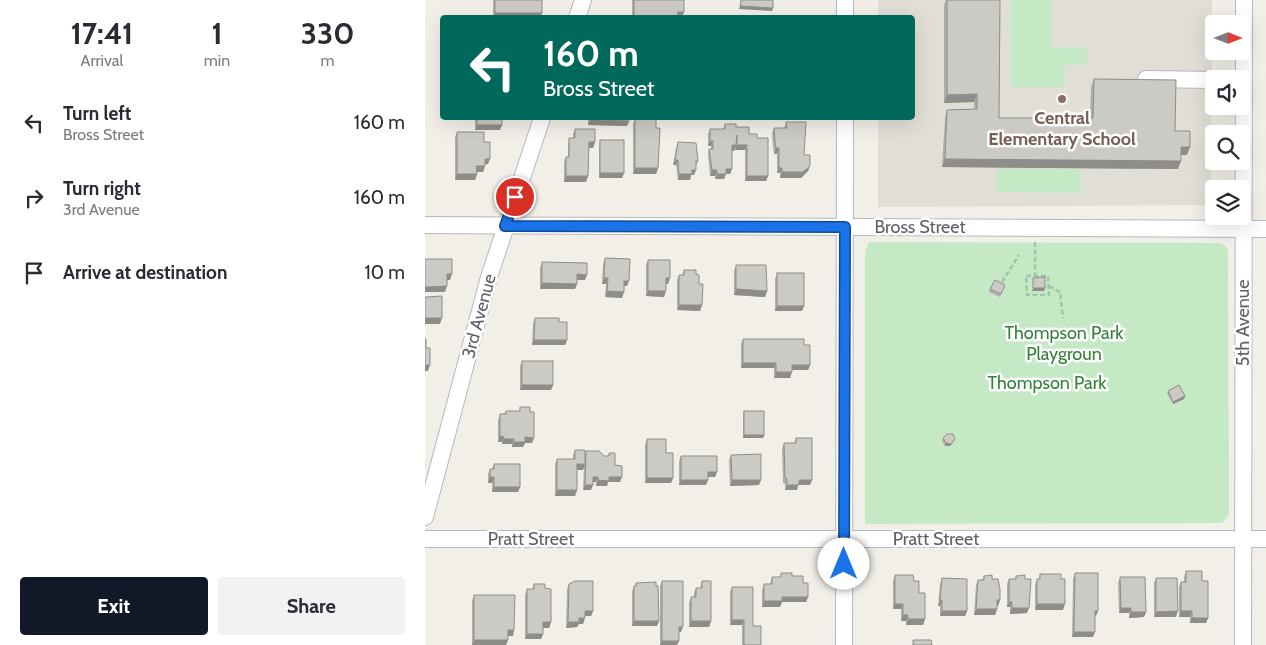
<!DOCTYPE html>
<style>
:root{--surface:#fff;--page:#f2f2f3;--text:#2b2b33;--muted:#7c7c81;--accent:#111827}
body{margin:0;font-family:Cabin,sans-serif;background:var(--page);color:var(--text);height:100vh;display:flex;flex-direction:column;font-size:19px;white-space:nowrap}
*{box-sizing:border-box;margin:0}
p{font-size:16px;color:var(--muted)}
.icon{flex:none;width:28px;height:28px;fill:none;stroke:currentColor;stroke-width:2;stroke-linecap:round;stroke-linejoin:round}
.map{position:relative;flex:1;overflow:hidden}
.sheet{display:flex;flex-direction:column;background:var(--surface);width:425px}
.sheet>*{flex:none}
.banner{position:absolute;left:15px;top:15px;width:475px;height:105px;border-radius:5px;box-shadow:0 5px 20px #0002;background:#00695c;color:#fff;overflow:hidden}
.needle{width:32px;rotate:90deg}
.fabs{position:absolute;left:780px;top:15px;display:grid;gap:10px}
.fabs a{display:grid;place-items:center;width:45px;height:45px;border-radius:5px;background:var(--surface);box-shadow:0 5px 20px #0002;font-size:25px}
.pin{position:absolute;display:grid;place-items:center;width:42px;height:42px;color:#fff;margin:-21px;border:2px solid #fff;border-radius:50%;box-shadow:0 1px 5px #0007}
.me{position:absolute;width:55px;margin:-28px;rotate:0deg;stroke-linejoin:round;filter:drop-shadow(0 0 4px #0008)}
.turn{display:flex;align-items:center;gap:18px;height:105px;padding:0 20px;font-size:22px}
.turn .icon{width:65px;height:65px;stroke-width:2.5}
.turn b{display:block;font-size:35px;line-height:42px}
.eta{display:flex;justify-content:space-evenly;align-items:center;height:85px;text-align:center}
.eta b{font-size:30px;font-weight:800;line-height:35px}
.button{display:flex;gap:10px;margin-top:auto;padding:10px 20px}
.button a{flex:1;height:58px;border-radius:5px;background:var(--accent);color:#fff;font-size:20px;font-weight:800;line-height:58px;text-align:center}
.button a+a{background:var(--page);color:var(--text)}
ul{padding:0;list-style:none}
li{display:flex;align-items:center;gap:15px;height:75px;padding:0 20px}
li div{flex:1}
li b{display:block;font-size:19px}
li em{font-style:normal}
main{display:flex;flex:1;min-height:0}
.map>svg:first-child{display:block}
.education{fill:#e1ded6}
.green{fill:#c5e8c5}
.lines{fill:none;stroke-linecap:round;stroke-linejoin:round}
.minor-casing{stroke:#b5b8bc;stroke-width:18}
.path{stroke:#9cc7a9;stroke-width:2.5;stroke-dasharray:5 2.5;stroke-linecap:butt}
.minor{stroke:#fff;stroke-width:16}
.wall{fill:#afaea9}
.shaded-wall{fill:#8f8d8a}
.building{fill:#cccac5;stroke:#8f8d8a}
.route-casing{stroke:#114b97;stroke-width:12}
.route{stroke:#1a73e8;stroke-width:9}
.education-dot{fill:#8d6e63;stroke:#fff;stroke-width:2}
.labels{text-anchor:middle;stroke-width:5;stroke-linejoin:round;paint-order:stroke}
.education-label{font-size:18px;font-weight:bold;fill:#785e54;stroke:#fff}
.street-label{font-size:18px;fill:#5f6368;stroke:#fff}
.park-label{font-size:18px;fill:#348238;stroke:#fff}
</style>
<main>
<section class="sheet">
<div class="eta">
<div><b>17:41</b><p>Arrival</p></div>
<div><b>1</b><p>min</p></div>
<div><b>330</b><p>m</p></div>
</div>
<ul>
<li><svg class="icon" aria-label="left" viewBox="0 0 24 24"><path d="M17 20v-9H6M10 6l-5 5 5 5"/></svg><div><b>Turn left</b><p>Bross Street</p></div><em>160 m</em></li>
<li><svg class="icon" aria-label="right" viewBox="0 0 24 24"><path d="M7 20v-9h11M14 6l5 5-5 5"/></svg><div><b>Turn right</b><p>3rd Avenue</p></div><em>160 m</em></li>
<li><svg class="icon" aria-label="arrive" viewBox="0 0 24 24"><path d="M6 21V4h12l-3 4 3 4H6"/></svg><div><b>Arrive at destination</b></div><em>10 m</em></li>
</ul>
<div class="button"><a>Exit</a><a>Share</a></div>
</section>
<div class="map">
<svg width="841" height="645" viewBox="0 0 841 645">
<rect width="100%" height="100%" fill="#f1efe8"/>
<path class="education" d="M453,0H787L786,205L453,207V118H488V18L453,17Z"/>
<g class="green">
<path d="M586,0H627V47H662V65H640V87H586Z"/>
<path d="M571,169H656V193L571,192Z"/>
<path d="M444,242L793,243L800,245L803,251L804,515L797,523L440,524V251Z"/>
</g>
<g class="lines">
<g class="minor-casing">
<g id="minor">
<path d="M152,18L158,0"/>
<path d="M420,18V0"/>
<path d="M721,79L789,80"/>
<path d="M0,225L841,229"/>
<path d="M0,517L64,277L117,118"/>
<path d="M0,539H841"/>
<path d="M419,645L420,118"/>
<path d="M818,645L819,0"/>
</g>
</g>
<g class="path">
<path d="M610,242V276"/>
<path d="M601,276H623L624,295H602Z"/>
<path d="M577,282L594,255"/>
<path d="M624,286L635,292L638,318"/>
</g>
<use href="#minor" class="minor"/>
</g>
<g class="wall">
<path d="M68,0H117V13L115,18H68Z"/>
<path d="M207,0H259L257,18H207Z"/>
<path d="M521,0H575L574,118H665L666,87L669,79L750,131L762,155H756L753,169L517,167L520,118L522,110L549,109V102L519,103V5Z"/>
<path d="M50,118H77V125L75,130H50Z"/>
<path d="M163,118H204V121L202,126L163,125Z"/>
<path d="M210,119L231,128L233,168L231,174H208V124Z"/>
<path d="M361,122L385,166L383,171L376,178H355V173H352V154H349L348,147L347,133L349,128H359Z"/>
<path d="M300,124L311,127L332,138L343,176L341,181H320V150H310V147L309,151H307V169L305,174H301L299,179H290V176H285L283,154L284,149H286V146H283V134L285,129H298Z"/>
<path d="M150,129L170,142L168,148H164L163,176L161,182H139V162L141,157H143V144L144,138H148V134Z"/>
<path d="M32,132L59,142L63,164H60L58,172H51L52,174L50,180H30V137Z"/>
<path d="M175,140L199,173L197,178H174V146Z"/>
<path d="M253,142L273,161L271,166L269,175H266L265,180H253L251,165H248L251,148Z"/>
<path d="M180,258L202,286H199V292L197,298L180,297L181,284H177L178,264Z"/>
<path d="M223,260L245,278L243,284H241L239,297L221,296V265Z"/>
<path d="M117,262L160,280H152V284L150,289H115V268Z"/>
<path d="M311,265L342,291L340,297L309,295V271Z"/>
<path d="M259,270L271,274L274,284L277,305L275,311L252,310V280L254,275H257Z"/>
<path d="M352,273L379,306L377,311H350V279Z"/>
<path d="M580,285L575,297L564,292L565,289Z"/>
<path d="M110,318L134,322L142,340L140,345H107L108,323Z"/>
<path d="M318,339L379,345L385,365L383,370H367L365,378H349V368H316V344Z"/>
<path d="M97,361L128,385L126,390H95V366Z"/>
<path d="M743,391L760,396L759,399L748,404L742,393Z"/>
<path d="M95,407L105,412L107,443H100L98,447H87V444H77V442H73V420L75,414H79L81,411H94Z"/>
<path d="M319,411L339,435L338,438H318V413Z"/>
<path d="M371,438L387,480L385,485H373L372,490H360V484L358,483L357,449L359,443H369Z"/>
<path d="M518,438L530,439L525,446H520L517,441Z"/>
<path d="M222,439L241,453L248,478L246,483H220V445Z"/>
<path d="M150,450L160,454L161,451L179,456H183L184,453L190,465L197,477L195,482H183L182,486H171V482H168L166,490H158L159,467L158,470H152V490L150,496H130V464L132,459H148V455Z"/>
<path d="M306,455L334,485L305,486L304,460Z"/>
<path d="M256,456L292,472L290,477H283V480L281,485H254V461Z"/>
<path d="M69,464L95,487L93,492H67V483H63V474L65,469H67Z"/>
<path d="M761,571L777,581L783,618L781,623H765V617H754V587L756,582H759V577Z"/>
<path d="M356,573L367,576L378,583L383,597L381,602H357L355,607H337V590L339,584H345L347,577H355Z"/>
<path d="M650,573L671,616H670L668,637H647L648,579Z"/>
<path d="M615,574L638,610H610V585L612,579H614Z"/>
<path d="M470,575L489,581L494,593L500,619L498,625H481V621H476V609H468V581Z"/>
<path d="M559,576L567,579L575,600L573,606H572V609L570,615H549L551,585L553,580H557Z"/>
<path d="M591,576L600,579L602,613L585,614V607H582V584L584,579H590Z"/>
<path d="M695,577L721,612L719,617L704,618V613H694L693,583Z"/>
<path d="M517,578L542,611L540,616H515V606H513L515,584Z"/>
<path d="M731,578L751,617H729V583Z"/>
<path d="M237,581L256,632H254V641L252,645H235V586Z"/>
<path d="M277,581L286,621L284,627H264V603L266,597H269V593L271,588H275Z"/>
<path d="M211,583L232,626H207V591L209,586H210Z"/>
<path d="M109,584L120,588L126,622L124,628H118V634L116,639H100V595L102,589H107Z"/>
<path d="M144,584L168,611L166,616H160L158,624H154L152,627L141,628L142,589Z"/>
<path d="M307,587L328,626L336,645H317V625H305V592Z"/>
<path d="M49,595L88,636H83L81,645H47V601Z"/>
</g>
<g class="shaded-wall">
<path d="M315,6L348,8L347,11L314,9Z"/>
<path d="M253,12H259L257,18H251Z"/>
<path d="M70,13H117L115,18H69Z"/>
<path d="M552,94L549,102L519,103L522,95Z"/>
<path d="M321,118H338L337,119H320Z"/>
<path d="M165,120L204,121L202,126L163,125Z"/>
<path d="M52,125H77L75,130H50Z"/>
<path d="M285,141H288L286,146H283Z"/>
<path d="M164,142H170L168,148H162Z"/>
<path d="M307,145H311L309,151H305Z"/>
<path d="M312,145H322L320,150H310Z"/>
<path d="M756,147H765L762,155H753Z"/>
<path d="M351,148H354L352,154H349Z"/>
<path d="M60,159H65L63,164L58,165Z"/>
<path d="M520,159L756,161L753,169L517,167Z"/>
<path d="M250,160H253L251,165H248Z"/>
<path d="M51,166H60L58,172H49Z"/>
<path d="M385,166L383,171L376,178H355L357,172Z"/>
<path d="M210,168H233L231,174H208Z"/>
<path d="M354,168H357L355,173H352Z"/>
<path d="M301,169H307L305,174H301L299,179H290L292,174Z"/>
<path d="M267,170H271L269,175H266L265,180H253L254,174Z"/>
<path d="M287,170H292L290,176H285Z"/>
<path d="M175,173H199L197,178H174Z"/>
<path d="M32,174H52L50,180H30Z"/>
<path d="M141,176H163L161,182H139Z"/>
<path d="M322,176H343L341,181H320Z"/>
<path d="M22,274H27L25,280H20Z"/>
<path d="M152,274L162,275L160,280H150Z"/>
<path d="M179,278H183L181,284H177Z"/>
<path d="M241,278H245L243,284H239Z"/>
<path d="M199,281H204L202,286H198Z"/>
<path d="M117,283L152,284L150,289H115Z"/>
<path d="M22,286L20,292H0V287Z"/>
<path d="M608,288H620L619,291H607Z"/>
<path d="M311,289L342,291L340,297L309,295Z"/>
<path d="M182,291L199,292L197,298L180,297Z"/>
<path d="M223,291H241L239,297L221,296Z"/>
<path d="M254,305H277L275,311L252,310Z"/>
<path d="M352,306H379L377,311H350Z"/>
<path d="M0,318H17L15,324H0Z"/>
<path d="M109,340H142L140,345H107Z"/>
<path d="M318,363H351L349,368H316Z"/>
<path d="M0,365H5L3,371H0Z"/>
<path d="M367,365H385L383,370H365Z"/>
<path d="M351,372H367L365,378H349Z"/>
<path d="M97,385H128L126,390H95Z"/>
<path d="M760,396L759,399L748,404V402Z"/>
<path d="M319,435H339L338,438H318Z"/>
<path d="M75,436L79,437L77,442H73Z"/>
<path d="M100,437L109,438L107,443H100L98,447H87L89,442Z"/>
<path d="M79,439H89L87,444H77Z"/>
<path d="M530,439L525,446H520L521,443Z"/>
<path d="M152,464H160L158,470H150Z"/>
<path d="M283,472H292L290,477H281Z"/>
<path d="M65,477H69L67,483H63Z"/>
<path d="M168,477H173L171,482H167Z"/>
<path d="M184,477H197L195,482H183L182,486H171L173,480Z"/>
<path d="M222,478H248L246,483H220Z"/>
<path d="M256,480H283L281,485H254Z"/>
<path d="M307,480H336L334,485L305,486Z"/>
<path d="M374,480H387L385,485H373L372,490H360L362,485Z"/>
<path d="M160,485H168L166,490H158Z"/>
<path d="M69,487H95L93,492H67Z"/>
<path d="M132,490H152L150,496H130Z"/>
<path d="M357,597H383L381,602H357L355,607H337L339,601Z"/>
<path d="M515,600H517L515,606H513Z"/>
<path d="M572,600H575L573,606H570Z"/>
<path d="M584,602H587L585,607H582Z"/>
<path d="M470,604H478L476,609H468Z"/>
<path d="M612,604H640L638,610H610Z"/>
<path d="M587,608H604L602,613L585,614Z"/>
<path d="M696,608H706L704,613H694Z"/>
<path d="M551,609H572L570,615H549Z"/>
<path d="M160,611H168L166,616H158Z"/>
<path d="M517,611H542L540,616H515Z"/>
<path d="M670,611H673L671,616H668Z"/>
<path d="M753,611L751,617H729L731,612Z"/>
<path d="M756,611H767L765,617H754Z"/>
<path d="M706,612H721L719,617L704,618Z"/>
<path d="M478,615H483L481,621H476Z"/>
<path d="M154,618H160L158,624H154L152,627L141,628L143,622Z"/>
<path d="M767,618H783L781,623H765Z"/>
<path d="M483,619H500L498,625H481Z"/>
<path d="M307,620H319L317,625H305Z"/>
<path d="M209,621H234L232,626H207Z"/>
<path d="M266,621H286L284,627H264Z"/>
<path d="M118,622H126L124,628H116Z"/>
<path d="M254,627H258L256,632H252Z"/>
<path d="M83,630H89L88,636H81Z"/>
<path d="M649,632H670L668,637H647Z"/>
<path d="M102,634H118L116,639H100Z"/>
<path d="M49,640H83L81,645H47Z"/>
<path d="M237,641H254L252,645H235Z"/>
</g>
<g class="building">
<rect x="70" y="0" width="47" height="13"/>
<path d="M209,0H259V12H253L252,18H209Z"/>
<path d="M316,0H348V8L315,6Z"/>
<path d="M522,0H575L574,118H668L669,79L751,80L750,131H765V147H756V161L520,159L522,110L552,109V94L522,95Z"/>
<path d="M347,16L367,17V18H347Z"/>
<rect x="52" y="118" width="25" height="7"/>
<path d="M165,118H204V121L165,120Z"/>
<path d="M210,119H231V128H235L233,168H210Z"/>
<path d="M361,122H381L379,155H385V166L378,172H357V168H354V148H351L350,141L349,128H362Z"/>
<path d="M300,124H311V127H324V134H332V138H343V176H322V145H312V135L311,145H307V169H301V174H292V170H287L284,149H288V141H285V129H300Z"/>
<path d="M150,129H170V142H164L163,176H141V157H144V138H150Z"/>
<path d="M32,132H59V142H65V159H60V166H51L52,174H32Z"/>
<rect x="175" y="140" width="24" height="33"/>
<path d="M253,142L271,143L273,161H271V170H267V174H254L253,160H250Z"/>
<path d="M180,258L205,259L204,281H199V292L182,291L183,278H179Z"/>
<path d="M0,259H27V274H22V286L0,287Z"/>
<path d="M223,260H245V278H241V291H223Z"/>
<path d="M117,262L162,263V275L152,274V284L117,283Z"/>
<path d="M311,265H341L342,291L311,289Z"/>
<path d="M259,270H271V274L274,275V284H278L277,305H254V275H259Z"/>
<rect x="352" y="273" width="27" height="33"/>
<path d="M620,277V288H608V278Z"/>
<path d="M570,280L580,285L576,294L565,289Z"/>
<path d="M17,296V318H0V297Z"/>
<path d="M110,318H134V322H142V340H109Z"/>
<path d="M0,339H1V348H5V365H0Z"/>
<path d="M318,339H379V345H385V365H367V372H351V363H318Z"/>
<rect x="97" y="361" width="31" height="24"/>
<path d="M754,385L760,396L748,402L743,391Z"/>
<path d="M95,407H105V412H109V438L100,437V442H89V439H79V437L75,436V414H81V411H95Z"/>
<rect x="319" y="411" width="20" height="24"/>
<path d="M522,434H528L530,439L526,444L521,443L518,438Z"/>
<path d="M371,438H387V480H374V485H362V479L360,478L359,443H371Z"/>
<path d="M222,439H241V453H248V478H222Z"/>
<path d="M150,450H160V464H152V490H132V459H150Z"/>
<path d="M161,451H174L179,456H184V453H190V465L197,466V477H184V481L173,480V477H168V485H160Z"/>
<path d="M336,454V480H307L306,455Z"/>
<path d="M256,456H292V472H283V480H256Z"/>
<path d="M69,464H95V487H69V477H65V469H69Z"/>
<path d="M761,571H777V581H783V618H767V611H756V582H761Z"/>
<path d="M356,573H367V576H378V583H383V597H357V601H339V584H347V577H356Z"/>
<path d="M650,573H673V611H670V632H649Z"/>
<path d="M615,574H636V579H640V604H612V579H615Z"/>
<path d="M470,575H488L489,581H494V593H500V619H483V615H478V604H470Z"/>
<path d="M567,575V579H573L575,589V600H572V609H551L553,580H559V576Z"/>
<path d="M600,575V579H606L604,608H587V602H584V579H591V576Z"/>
<path d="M695,577H720L721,612H706V608H696Z"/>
<path d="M517,578L542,579V611H517V600H515Z"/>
<path d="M731,578H752L753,611L731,612Z"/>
<path d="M150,581H168V611H160V618H154V622H143L144,584Z"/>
<path d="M237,581H258V627H254V641H237Z"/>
<path d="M277,581H286V621H266V597H271V588H277Z"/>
<path d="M231,582V586H233L234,621H209V586H211V583Z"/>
<path d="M109,584H120V588L126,589V622H118V634H102V589H109Z"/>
<path d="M307,587H328V626H336V645H319V620H307Z"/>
<path d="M49,595H90L89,630H83V640H49Z"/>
<path d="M488,640H506L507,645H488Z"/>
</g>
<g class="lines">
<g class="route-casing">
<path id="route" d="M90,197L80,226L420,227L419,564"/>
</g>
<use href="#route" class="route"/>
</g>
<circle class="education-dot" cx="637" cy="99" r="5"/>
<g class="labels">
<g class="education-label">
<text x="637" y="124">Central<tspan x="637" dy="21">Elementary School</tspan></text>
</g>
<g class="street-label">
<text x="495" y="233">Bross Street</text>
<text transform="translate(54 316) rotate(-75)" y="6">3rd Avenue</text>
<text transform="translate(818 323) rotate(-90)" y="6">5th Avenue</text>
<text x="106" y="545">Pratt Street</text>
<text x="511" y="545">Pratt Street</text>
</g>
<g class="park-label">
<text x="639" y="339">Thompson Park<tspan x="639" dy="21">Playgroun</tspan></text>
<text x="622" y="389">Thompson Park</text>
</g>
</g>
</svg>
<div class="fabs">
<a><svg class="needle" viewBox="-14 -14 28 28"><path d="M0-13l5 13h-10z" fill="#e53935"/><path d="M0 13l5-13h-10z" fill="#7c7c81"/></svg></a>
<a><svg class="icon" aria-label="sound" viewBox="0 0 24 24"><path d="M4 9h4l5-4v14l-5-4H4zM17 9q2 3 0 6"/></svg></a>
<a><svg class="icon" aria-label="search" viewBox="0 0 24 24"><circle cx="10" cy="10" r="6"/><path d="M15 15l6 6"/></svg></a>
<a><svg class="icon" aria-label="layers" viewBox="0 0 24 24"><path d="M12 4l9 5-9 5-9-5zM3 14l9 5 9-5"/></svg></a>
</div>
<div class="pin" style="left:90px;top:197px;background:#d93025"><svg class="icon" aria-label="arrive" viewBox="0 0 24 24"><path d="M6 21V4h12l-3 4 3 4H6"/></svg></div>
<svg class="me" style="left:419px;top:564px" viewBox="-20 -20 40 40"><circle r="19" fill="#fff"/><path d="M0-13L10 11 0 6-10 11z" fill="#1a73e8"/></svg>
<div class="banner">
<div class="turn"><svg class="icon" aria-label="left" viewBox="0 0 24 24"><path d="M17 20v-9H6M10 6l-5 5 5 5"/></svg><div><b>160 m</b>Bross Street</div></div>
</div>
</div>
</main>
